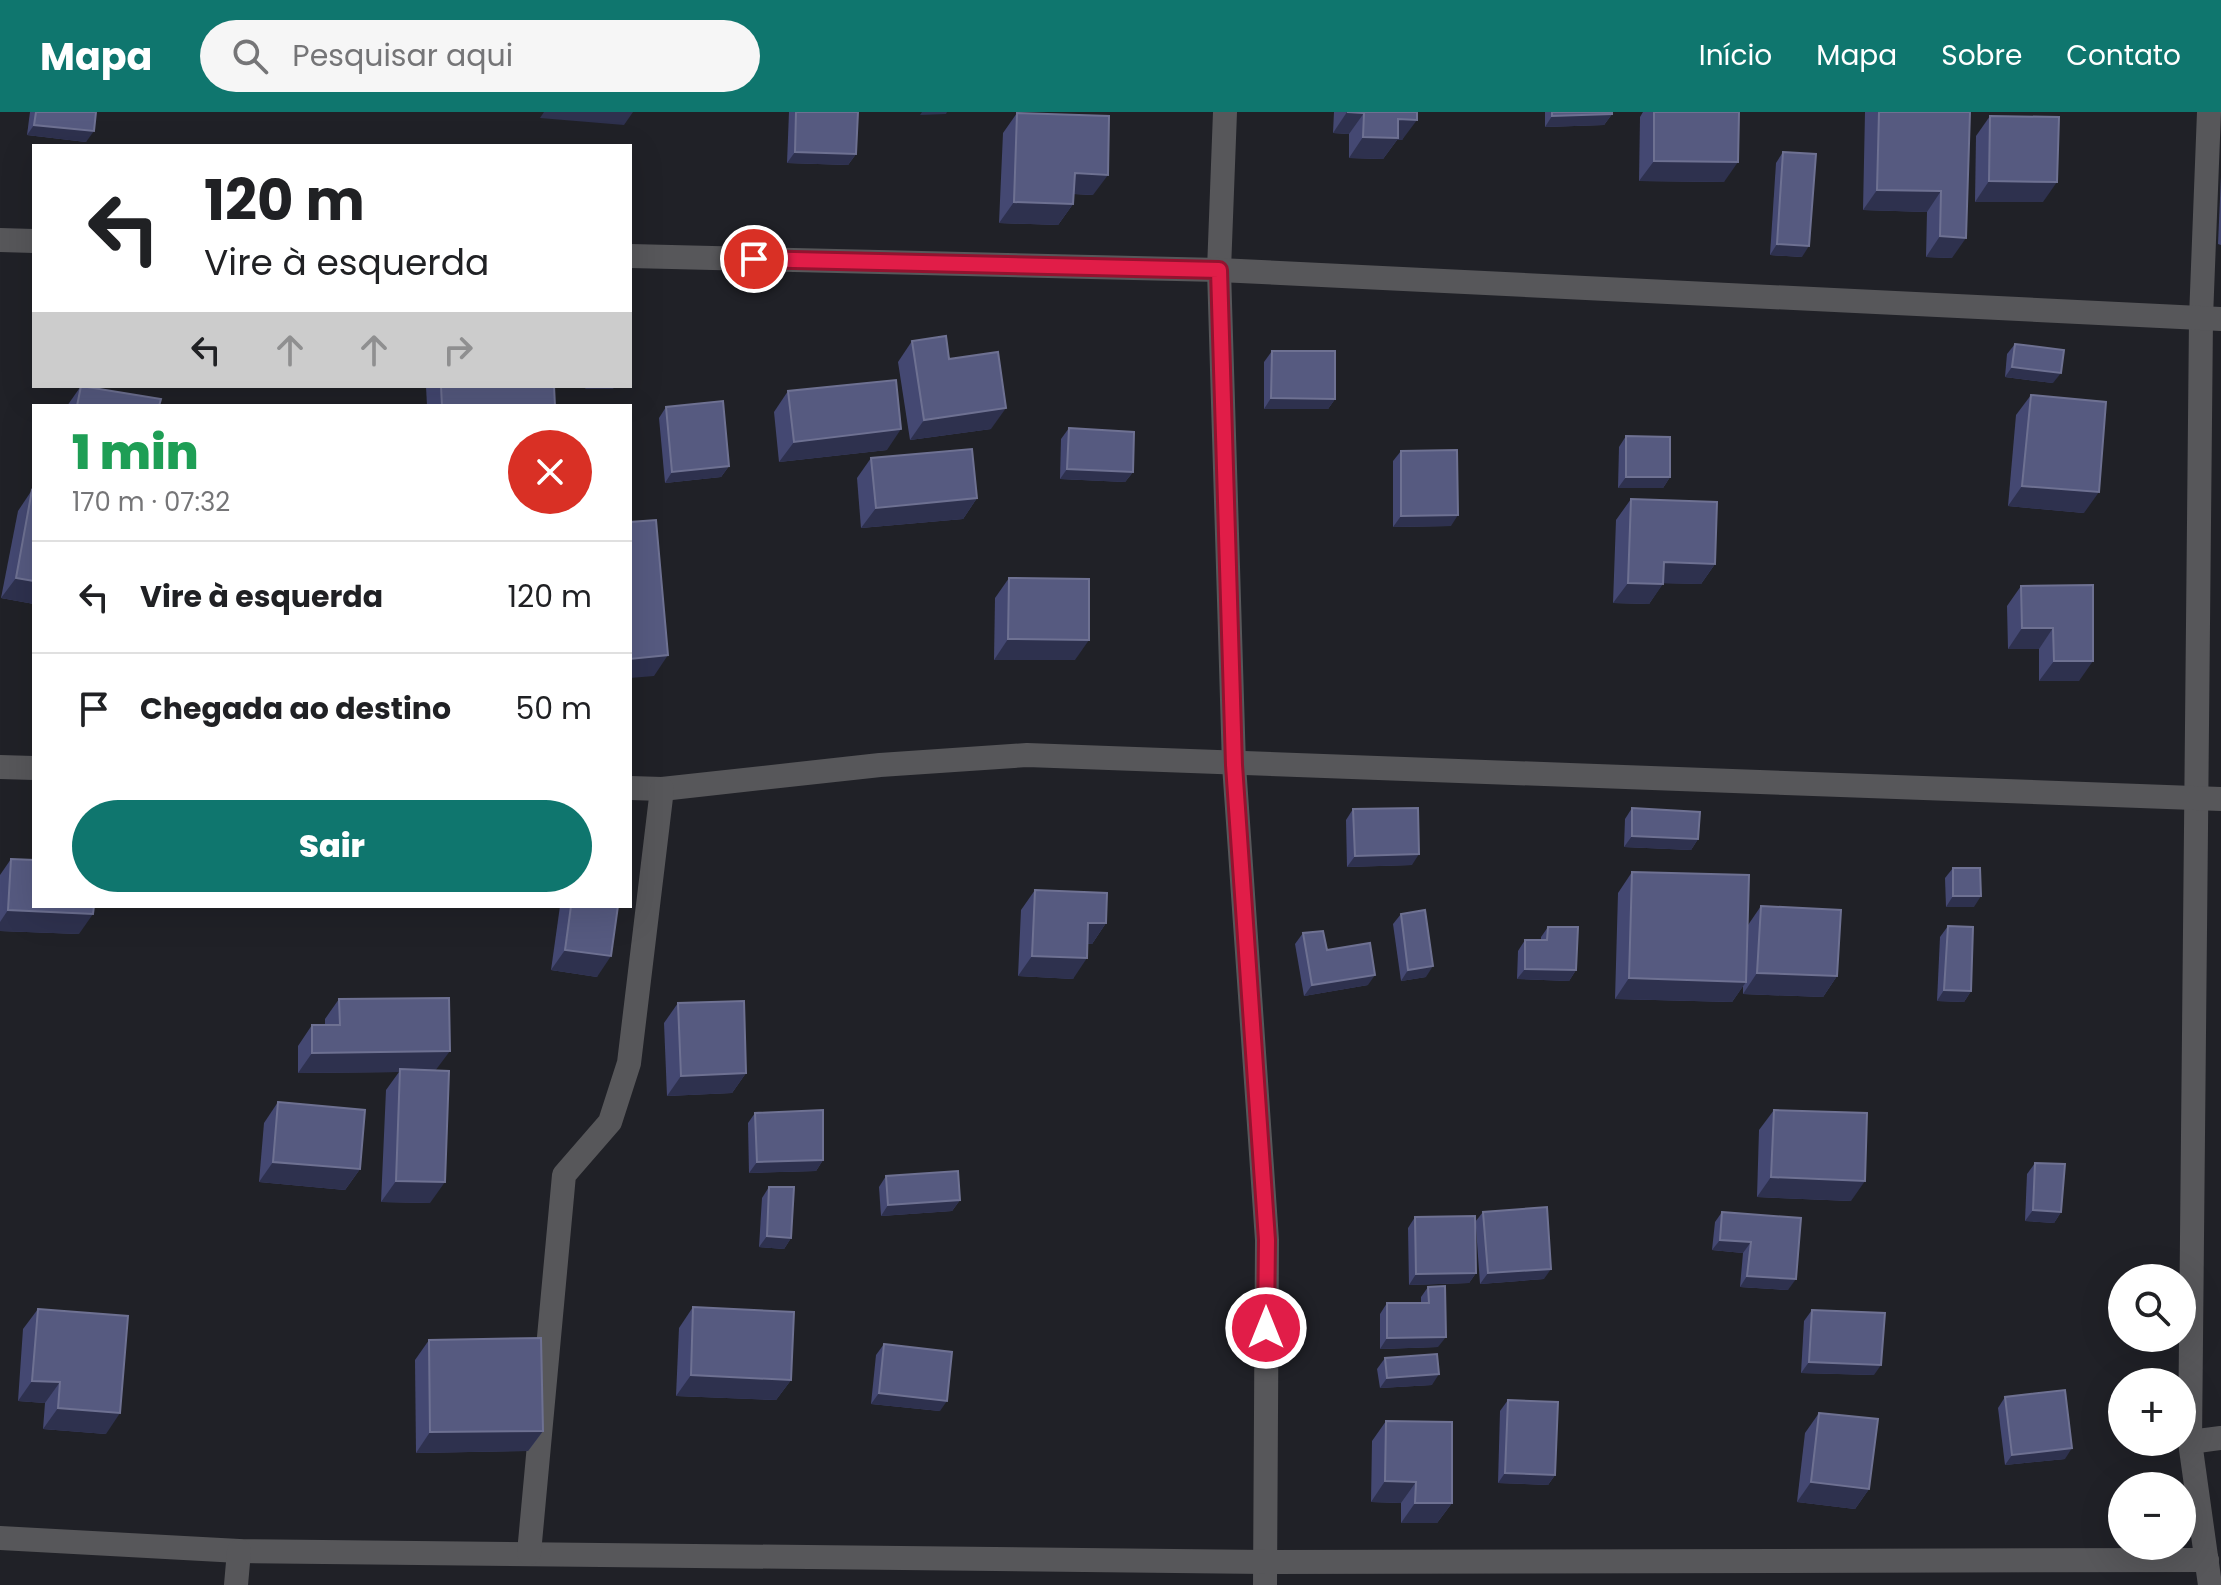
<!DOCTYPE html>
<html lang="pt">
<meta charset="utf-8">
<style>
:root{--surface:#fff;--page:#f6f6f6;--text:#202124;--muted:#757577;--line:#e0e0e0;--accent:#0f766e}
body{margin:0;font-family:Poppins,sans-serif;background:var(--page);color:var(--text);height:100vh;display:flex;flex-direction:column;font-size:30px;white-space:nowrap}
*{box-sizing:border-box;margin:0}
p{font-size:26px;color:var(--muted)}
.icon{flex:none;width:44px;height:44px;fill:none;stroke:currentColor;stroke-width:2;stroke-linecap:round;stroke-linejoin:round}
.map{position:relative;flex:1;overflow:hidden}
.panel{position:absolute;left:32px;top:292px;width:600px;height:504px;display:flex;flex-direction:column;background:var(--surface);border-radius:0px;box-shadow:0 8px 32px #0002}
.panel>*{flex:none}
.guide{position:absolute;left:32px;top:32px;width:600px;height:244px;border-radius:0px;box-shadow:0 8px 32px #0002;background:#fff;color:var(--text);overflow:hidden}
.controls{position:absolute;left:2108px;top:1152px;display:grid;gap:16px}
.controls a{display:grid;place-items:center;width:88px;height:88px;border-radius:50%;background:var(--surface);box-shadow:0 8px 32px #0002;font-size:40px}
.pin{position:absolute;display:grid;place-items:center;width:68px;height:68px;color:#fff;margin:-34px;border:4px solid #fff;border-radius:50%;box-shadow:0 2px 8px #0007}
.me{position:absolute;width:88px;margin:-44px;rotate:0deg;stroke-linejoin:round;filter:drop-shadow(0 0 6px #0008)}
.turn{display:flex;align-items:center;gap:28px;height:168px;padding:0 40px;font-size:36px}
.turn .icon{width:104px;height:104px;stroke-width:2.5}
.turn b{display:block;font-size:56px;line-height:68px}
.lanes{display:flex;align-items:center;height:76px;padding:0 40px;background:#0003;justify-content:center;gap:40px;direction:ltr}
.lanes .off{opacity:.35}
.round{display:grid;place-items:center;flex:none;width:84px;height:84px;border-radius:42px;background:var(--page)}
.headline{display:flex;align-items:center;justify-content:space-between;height:136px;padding:0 40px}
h1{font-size:48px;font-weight:800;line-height:60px;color:#1e9e55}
.button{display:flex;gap:16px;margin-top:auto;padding:16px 40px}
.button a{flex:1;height:92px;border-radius:48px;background:var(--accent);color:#fff;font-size:32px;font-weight:800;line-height:92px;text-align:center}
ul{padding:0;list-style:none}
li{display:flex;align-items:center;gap:24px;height:112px;padding:0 40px;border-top:2px solid var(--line)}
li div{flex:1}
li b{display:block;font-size:30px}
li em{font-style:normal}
header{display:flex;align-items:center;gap:48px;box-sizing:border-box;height:112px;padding:0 40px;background:var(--accent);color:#fff}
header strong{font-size:38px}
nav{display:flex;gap:44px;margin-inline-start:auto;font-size:28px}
.search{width:560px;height:72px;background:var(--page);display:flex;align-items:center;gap:20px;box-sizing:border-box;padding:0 28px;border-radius:44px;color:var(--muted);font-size:30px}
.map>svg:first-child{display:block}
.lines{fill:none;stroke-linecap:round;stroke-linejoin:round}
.minor{stroke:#57575a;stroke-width:24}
.wall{fill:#444872}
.shaded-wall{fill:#2e314e}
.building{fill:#565a80;stroke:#6e7192;stroke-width:2}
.route-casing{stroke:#92132f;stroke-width:20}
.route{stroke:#e11d48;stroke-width:14}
</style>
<header>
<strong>Mapa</strong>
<div class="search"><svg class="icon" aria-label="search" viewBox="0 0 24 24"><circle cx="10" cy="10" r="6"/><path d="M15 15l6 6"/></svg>Pesquisar aqui</div>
<nav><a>Início</a><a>Mapa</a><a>Sobre</a><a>Contato</a></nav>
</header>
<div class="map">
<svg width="2221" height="1473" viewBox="0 0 2221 1473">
<rect width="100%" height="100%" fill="#202127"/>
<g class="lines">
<g class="minor">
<path d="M1225,0L1219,158L1234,653L1267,1128L1265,1473"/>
<path d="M2209,0L2201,206L2190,1330L2210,1473"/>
<path d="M0,128L34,129"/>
<path d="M630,144L1219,158L2221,207"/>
<path d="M0,655L34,656"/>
<path d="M630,676L662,677L880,653L1027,643L2221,687"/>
<path d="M2190,1330L2221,1326"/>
<path d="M0,1426L239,1439L1265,1450L2207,1448"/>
<path d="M529,1441L564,1063L610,1010L629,951L662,677"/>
<path d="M236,1473L239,1439"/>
</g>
</g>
<g class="wall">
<path d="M30,0H96L86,30L27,23Z"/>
<path d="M789,0H858L856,42L848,53L787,51Z"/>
<path d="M1334,0H1417L1402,28H1397L1383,47L1349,46V22L1333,21Z"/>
<path d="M1545,0H1612V2L1604,13L1545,15Z"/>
<path d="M1643,0H1739L1724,70L1639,69L1640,5Z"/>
<path d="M1865,0H1970L1952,146L1926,145L1927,100L1863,98Z"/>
<path d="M1017,1L1093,83L1073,82V92L1058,113L999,111L1003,21Z"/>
<path d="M1990,4L2043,90H1975L1976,24Z"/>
<path d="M1783,40L1802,145L1770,143L1776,51Z"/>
<path d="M2221,64V133L2218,132Z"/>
<path d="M912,229L949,247L991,317L910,328L898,250Z"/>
<path d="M2015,232L2053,271L2005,265L2007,242Z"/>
<path d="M1272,239L1335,287L1328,297H1264V250Z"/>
<path d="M81,274L159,294H67Z"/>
<path d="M426,274H554L555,294H427Z"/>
<path d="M788,279L887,338L779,350L774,300Z"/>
<path d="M2031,283L2084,401L2008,394L2016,303Z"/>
<path d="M666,295L729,354L721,365L665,371L659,306Z"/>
<path d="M1069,316L1133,360L1125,370L1060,367L1061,327Z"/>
<path d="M1626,324L1670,365L1663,376H1618L1619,335Z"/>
<path d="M1401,339L1451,414L1393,415V349Z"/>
<path d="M871,346L977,386L963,407L861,416L857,366Z"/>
<path d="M32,378L34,492L1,486L18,399Z"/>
<path d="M1631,387L1715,452L1701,472L1663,471L1649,492L1613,491L1616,408Z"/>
<path d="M1009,466L1075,548H994L995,486Z"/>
<path d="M2093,473L2079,569H2039V537H2008L2007,494L2021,474Z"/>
<path d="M1632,696L1698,727L1691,738L1624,735L1625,707Z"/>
<path d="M1353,697L1412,753L1347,755L1346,708Z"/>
<path d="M11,747L79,822L0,819V763Z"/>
<path d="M1953,756L1974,795H1946L1945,766Z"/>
<path d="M1632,760L1748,813L1761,794L1837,864L1823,885L1743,882V874L1732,890L1615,887L1618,781Z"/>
<path d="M1035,778L1106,811L1092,832H1087L1073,867L1018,864L1021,798Z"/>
<path d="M560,794H618L597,865L551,858Z"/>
<path d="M1401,802L1426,865L1401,869L1393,812Z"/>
<path d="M1948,814L1971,879L1964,890L1937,889L1940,825Z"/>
<path d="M1548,815L1576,858L1569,869L1517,867L1518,839L1525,828H1541V825Z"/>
<path d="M1303,821L1327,838L1368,873L1304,884L1295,832Z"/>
<path d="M339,887L436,958L430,1091L381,1090L386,978L399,960L298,961V934L312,913H325V907Z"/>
<path d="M678,891L746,961L732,981L667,984L664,911Z"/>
<path d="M278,990L360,1057L345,1078L259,1070L264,1011Z"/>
<path d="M1774,998L1851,1089L1757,1085L1759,1018Z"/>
<path d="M755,1001L823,1048L816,1059L749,1061L748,1011Z"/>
<path d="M2035,1051L2061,1100L2054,1111L2025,1109L2027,1062Z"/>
<path d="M886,1064L960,1088L952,1099L881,1104L879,1075Z"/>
<path d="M769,1075L791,1126L784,1137L759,1135L762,1086Z"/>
<path d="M1483,1100L1544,1167L1480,1172L1476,1116V1161L1469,1171L1409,1173L1408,1116L1415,1105L1475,1110Z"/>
<path d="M1722,1100L1801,1106L1788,1178L1740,1175L1743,1141L1712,1138L1715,1110Z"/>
<path d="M1428,1175L1438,1235L1380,1237V1202L1387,1191H1421V1185Z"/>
<path d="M693,1195L791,1268L776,1288L676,1284L679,1216Z"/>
<path d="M38,1197L106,1322L43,1317L45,1291L18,1289L23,1217Z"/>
<path d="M1812,1198L1874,1263L1801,1261L1804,1209Z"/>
<path d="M429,1228L543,1319L528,1339L416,1341L415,1248Z"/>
<path d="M884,1232L940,1299L871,1292L876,1243Z"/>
<path d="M1385,1246L1432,1273L1380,1276L1377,1257Z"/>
<path d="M2005,1285L2065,1347L2005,1353L1998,1296Z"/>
<path d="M1508,1288L1555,1363L1548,1373L1498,1371L1500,1299Z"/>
<path d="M1819,1301L1869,1377L1855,1397L1797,1390L1805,1321Z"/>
<path d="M1386,1309L1452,1391L1437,1411H1401V1391L1371,1390L1372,1329Z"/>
</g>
<g class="shaded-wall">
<path d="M544,0H633L624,13L540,6Z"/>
<path d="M922,0H947L946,2L920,3Z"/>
<path d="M1347,0L1364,1L1349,22L1333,21Z"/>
<path d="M1612,2L1604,13L1545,15L1552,4Z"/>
<path d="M1398,7L1417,8L1402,28H1397L1383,47L1349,46L1363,25Z"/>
<path d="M34,13L94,19L86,30L27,23Z"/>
<path d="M795,40L856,42L848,53L787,51Z"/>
<path d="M1654,49L1738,50L1724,70L1639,69Z"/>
<path d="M1075,61L1108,63L1093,83L1060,81Z"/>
<path d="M1989,69L2057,70L2043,90H1975Z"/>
<path d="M1877,78L1941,79L1927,100L1863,98Z"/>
<path d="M1014,90L1073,92L1058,113L999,111Z"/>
<path d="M1940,124L1966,126L1952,146L1926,145Z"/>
<path d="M1777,132L1809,134L1802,145L1770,143Z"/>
<path d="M2012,255L2061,261L2053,271L2005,265Z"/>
<path d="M587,274H615L613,277H585Z"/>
<path d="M1271,286L1335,287L1328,297H1264Z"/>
<path d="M1006,296L991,317L910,328L924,308Z"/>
<path d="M901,317L887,338L779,350L794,330Z"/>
<path d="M729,354L721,365L665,371L672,360Z"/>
<path d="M1067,357L1133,360L1125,370L1060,367Z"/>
<path d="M1626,365H1670L1663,376H1618Z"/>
<path d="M2022,374L2099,380L2084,401L2008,394Z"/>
<path d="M977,386L963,407L861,416L876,396Z"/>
<path d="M1458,403L1451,414L1393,415L1401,404Z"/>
<path d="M1664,450L1715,452L1701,472L1650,471Z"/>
<path d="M16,466L34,469V492L1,486Z"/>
<path d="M1628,471L1663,472L1649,492L1613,491Z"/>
<path d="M2022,516H2053L2039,537H2008Z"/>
<path d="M1008,527L1089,528L1075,548H994Z"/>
<path d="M668,543L654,564L630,566V547Z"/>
<path d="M2054,549H2093L2079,569H2039Z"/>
<path d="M1632,724L1698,727L1691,738L1624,735Z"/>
<path d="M1419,742L1412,753L1347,755L1355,744Z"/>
<path d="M1953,784H1981L1974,795H1946Z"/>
<path d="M236,794H260L234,796Z"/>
<path d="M8,798L93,802L79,822L0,819V810Z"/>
<path d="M1088,811H1106L1092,832L1074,831Z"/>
<path d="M565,838L611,844L597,865L551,858Z"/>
<path d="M1032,844L1087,846L1073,867L1018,864Z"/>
<path d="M1433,854L1426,865L1401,869L1408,858Z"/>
<path d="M1525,857L1576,858L1569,869L1517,867Z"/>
<path d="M1757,861L1837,864L1823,885L1743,882Z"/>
<path d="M1375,863L1368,873L1304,884L1312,873Z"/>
<path d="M1629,866L1746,870L1732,890L1615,887Z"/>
<path d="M1944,878L1971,879L1964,890L1937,889Z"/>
<path d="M450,939L435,959L400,957L399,960L298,961L312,941Z"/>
<path d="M746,961L732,981L667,984L681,964Z"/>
<path d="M823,1048L816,1059L749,1061L757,1050Z"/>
<path d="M273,1050L360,1057L345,1078L259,1070Z"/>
<path d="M1771,1065L1865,1069L1851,1089L1757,1085Z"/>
<path d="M396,1069L445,1070L430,1091L381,1090Z"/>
<path d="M960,1088L952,1099L881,1104L888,1093Z"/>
<path d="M2033,1098L2061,1100L2054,1111L2025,1109Z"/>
<path d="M767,1124L791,1126L784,1137L759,1135Z"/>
<path d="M1720,1128L1751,1130L1743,1141L1712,1138Z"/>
<path d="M1551,1157L1544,1167L1480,1172L1488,1161Z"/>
<path d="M1476,1161L1469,1171L1409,1173L1416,1162Z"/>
<path d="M1747,1164L1796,1167L1788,1178L1740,1175Z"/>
<path d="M1446,1225L1438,1235L1380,1237L1387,1226Z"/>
<path d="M1809,1250L1881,1253L1874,1263L1801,1261Z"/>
<path d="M1439,1262L1432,1273L1380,1276L1387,1266Z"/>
<path d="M691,1263L791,1268L776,1288L676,1284Z"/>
<path d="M32,1269L60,1270L45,1291L18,1289Z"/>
<path d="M879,1281L947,1289L940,1299L871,1292Z"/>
<path d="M58,1296L120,1301L106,1322L43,1317Z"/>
<path d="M543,1319L528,1339L416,1341L430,1320Z"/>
<path d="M2072,1336L2065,1347L2005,1353L2012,1343Z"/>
<path d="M1505,1361L1555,1363L1548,1373L1498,1371Z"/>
<path d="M1385,1369L1416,1370L1401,1391L1371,1390Z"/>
<path d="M1811,1370L1869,1377L1855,1397L1797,1390Z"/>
<path d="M1415,1391H1452L1437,1411H1401Z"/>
</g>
<g class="building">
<path d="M36,0H96L94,19L34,13Z"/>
<path d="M796,0H858L856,42L795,40Z"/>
<path d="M1347,0H1417V8L1398,7V26L1363,25L1364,1Z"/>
<path d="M1552,0H1612V2L1552,4Z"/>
<path d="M1654,0H1739L1738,50L1654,49Z"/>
<path d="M1879,0H1970L1966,126L1940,124L1941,79L1877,78Z"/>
<path d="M1017,1L1109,4L1108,63L1075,61L1073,92L1014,90Z"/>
<path d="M1990,4L2059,5L2057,70L1989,69Z"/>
<path d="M1783,40L1816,42L1809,134L1777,132Z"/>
<path d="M946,224L949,247L998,240L1006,296L924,308L912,229Z"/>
<path d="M2015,232L2064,238L2061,261L2012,255Z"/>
<path d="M1272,239H1335V287L1271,286Z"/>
<path d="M896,268L901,317L794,330L788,279Z"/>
<path d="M81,274L161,287L159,294H77Z"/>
<path d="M441,274H554L555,294H442Z"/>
<path d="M2031,283L2106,290L2099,380L2022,374Z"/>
<path d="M723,289L729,354L672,360L666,295Z"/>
<path d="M1069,316L1134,320L1133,360L1067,357Z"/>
<path d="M1626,324L1670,325V365H1626Z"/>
<path d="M972,337L977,386L876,396L871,346Z"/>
<path d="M1457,338L1458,403L1401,404V339Z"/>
<path d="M32,378L34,379V469L16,466Z"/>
<path d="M1631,387L1717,390L1715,452L1664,450L1663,472L1628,471Z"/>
<path d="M656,408L668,543L630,547V410Z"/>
<path d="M1009,466L1089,467V528L1008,527Z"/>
<path d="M2093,473V549H2054L2053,516H2022L2021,474Z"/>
<path d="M1418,696L1419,742L1355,744L1353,697Z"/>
<path d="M1632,696L1700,700L1698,727L1632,724Z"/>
<path d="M11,747L34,748V794H94L93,802L8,798Z"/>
<path d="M1953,756H1980L1981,784H1953Z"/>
<path d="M1632,760L1749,763L1746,870L1629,866Z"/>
<path d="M1035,778L1107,781L1106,811H1088L1087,846L1032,844Z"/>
<path d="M571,794H618L611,844L565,838Z"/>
<path d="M1761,794L1841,798L1837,864L1757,861Z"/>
<path d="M1425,798L1433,854L1408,858L1401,802Z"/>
<path d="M1948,814L1973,815L1971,879L1944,878Z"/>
<path d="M1548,815H1578L1576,858L1525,857V828H1547Z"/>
<path d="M1323,819L1327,838L1370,831L1375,863L1312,873L1303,821Z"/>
<path d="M449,886L450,939L312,941V913H340L339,887Z"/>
<path d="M744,889L746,961L681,964L678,891Z"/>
<path d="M400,957L449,959L445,1070L396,1069Z"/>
<path d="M278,990L365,998L360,1057L273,1050Z"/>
<path d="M823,998V1048L757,1050L755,1001Z"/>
<path d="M1774,998L1867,1001L1865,1069L1771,1065Z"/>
<path d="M2035,1051L2065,1052L2061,1100L2033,1098Z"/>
<path d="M958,1059L960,1088L888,1093L886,1064Z"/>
<path d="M769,1075H794L791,1126L767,1124Z"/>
<path d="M1547,1095L1551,1157L1488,1161L1483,1100Z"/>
<path d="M1722,1100L1801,1106L1796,1167L1747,1164L1751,1130L1720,1128Z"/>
<path d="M1475,1104L1476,1161L1416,1162L1415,1105Z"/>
<path d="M1445,1174L1446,1225L1387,1226V1191H1429L1428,1175Z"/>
<path d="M693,1195L794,1200L791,1268L691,1263Z"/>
<path d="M38,1197L128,1204L120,1301L58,1296L60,1270L32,1269Z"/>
<path d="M1812,1198L1885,1201L1881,1253L1809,1250Z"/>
<path d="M541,1226L543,1319L430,1320L429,1228Z"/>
<path d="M884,1232L952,1240L947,1289L879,1281Z"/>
<path d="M1437,1242L1439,1262L1387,1266L1385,1246Z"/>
<path d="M2065,1278L2072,1336L2012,1343L2005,1285Z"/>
<path d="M1508,1288L1558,1290L1555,1363L1505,1361Z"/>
<path d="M1819,1301L1878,1307L1869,1377L1811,1370Z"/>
<path d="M1386,1309L1452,1310V1391H1415L1416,1370L1385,1369Z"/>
</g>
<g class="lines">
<g class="route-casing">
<path id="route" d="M754,147L1219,158L1234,653L1267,1128L1266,1216"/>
</g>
<use href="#route" class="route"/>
</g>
</svg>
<div class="controls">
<a><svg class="icon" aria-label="search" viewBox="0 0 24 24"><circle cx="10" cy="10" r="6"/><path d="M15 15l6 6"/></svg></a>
<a>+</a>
<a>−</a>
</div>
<div class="pin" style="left:754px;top:147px;background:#d93025"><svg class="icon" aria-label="arrive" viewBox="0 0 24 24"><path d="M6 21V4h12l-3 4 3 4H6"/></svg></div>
<svg class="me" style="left:1266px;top:1216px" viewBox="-20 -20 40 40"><circle r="17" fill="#e11d48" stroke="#fff" stroke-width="3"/><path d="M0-11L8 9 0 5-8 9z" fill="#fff"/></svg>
<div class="guide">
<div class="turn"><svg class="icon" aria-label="left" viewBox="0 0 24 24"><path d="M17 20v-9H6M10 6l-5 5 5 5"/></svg><div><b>120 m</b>Vire à esquerda</div></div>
<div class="lanes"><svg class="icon" aria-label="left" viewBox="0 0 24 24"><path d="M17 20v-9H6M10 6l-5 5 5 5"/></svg><svg class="icon off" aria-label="ahead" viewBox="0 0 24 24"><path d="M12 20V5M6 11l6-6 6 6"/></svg><svg class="icon off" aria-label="ahead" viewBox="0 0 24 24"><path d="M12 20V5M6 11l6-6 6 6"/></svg><svg class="icon off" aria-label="right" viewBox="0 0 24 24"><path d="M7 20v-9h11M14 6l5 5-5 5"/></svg></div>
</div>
<section class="panel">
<div class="headline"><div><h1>1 min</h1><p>170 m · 07:32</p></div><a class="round" style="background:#d93025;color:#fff"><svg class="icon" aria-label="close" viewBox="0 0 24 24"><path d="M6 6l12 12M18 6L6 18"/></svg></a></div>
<ul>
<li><svg class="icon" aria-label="left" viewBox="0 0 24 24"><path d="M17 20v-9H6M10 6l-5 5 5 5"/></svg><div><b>Vire à esquerda</b></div><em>120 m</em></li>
<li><svg class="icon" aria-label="arrive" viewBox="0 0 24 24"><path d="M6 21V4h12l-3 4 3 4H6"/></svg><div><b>Chegada ao destino</b></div><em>50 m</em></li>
</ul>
<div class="button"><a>Sair</a></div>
</section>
</div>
